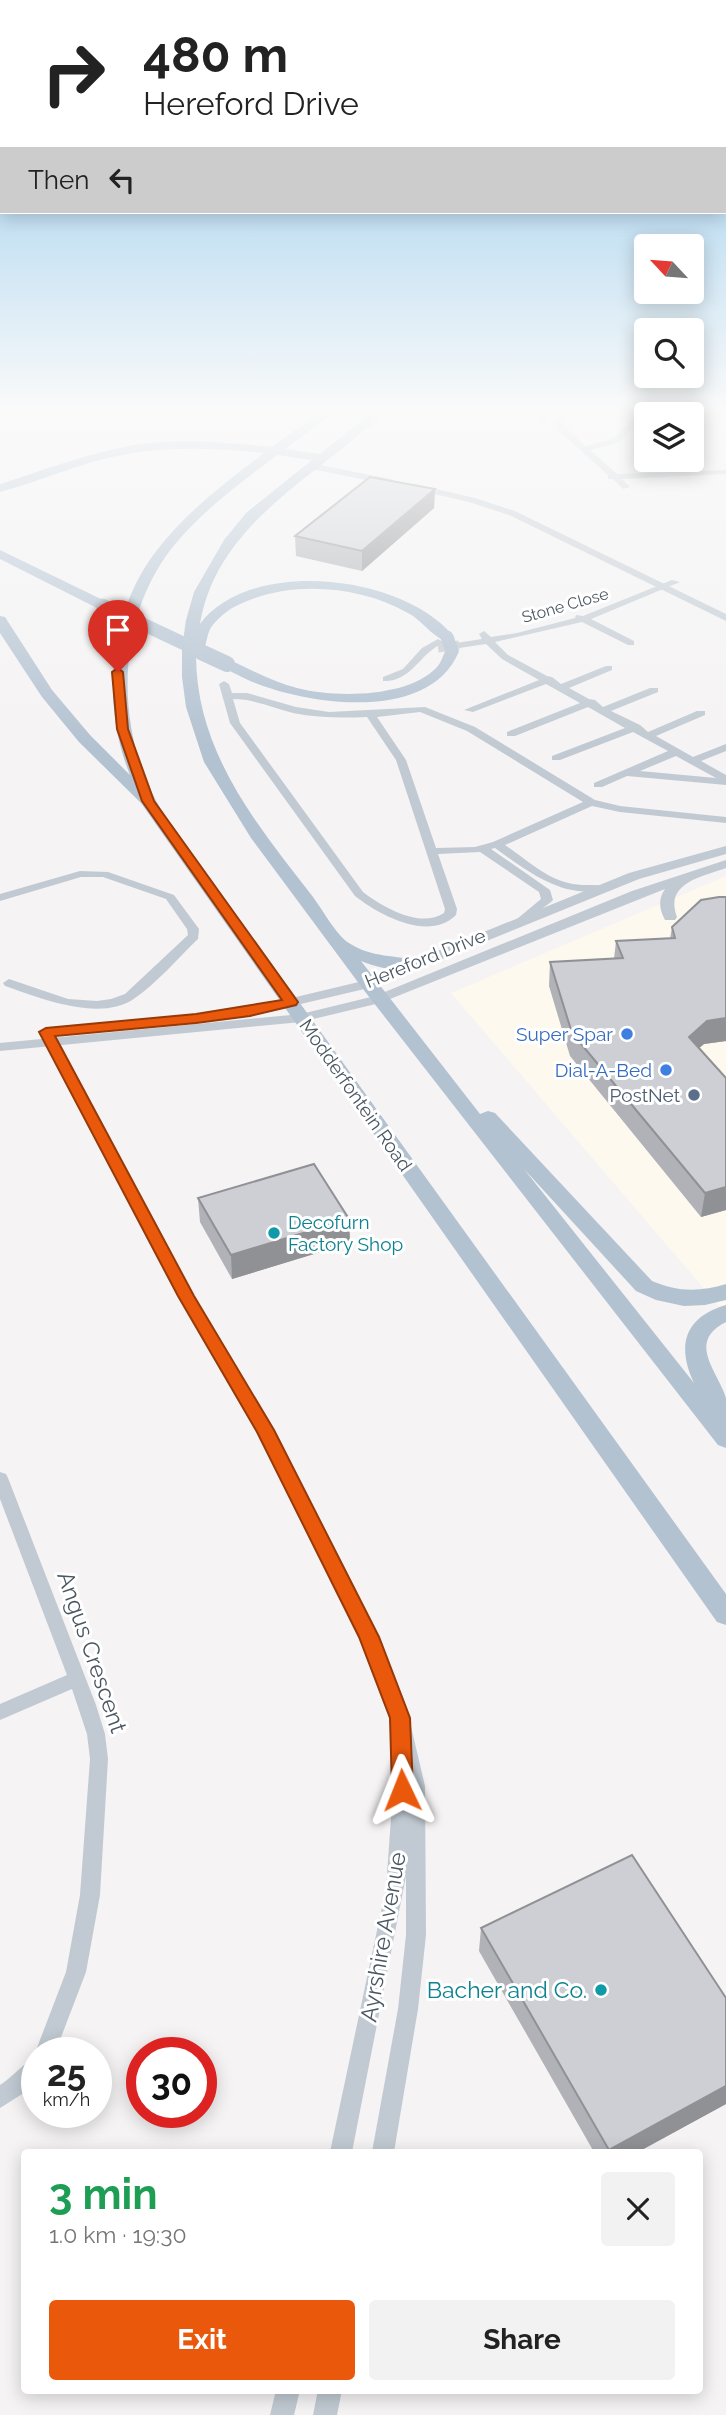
<!DOCTYPE html>
<meta charset="utf-8">
<style>
:root{--surface:#fff;--page:#f2f2f2;--text:#222;--muted:#767676;--accent:#ea580c}
body{margin:0;font-family:Raleway,sans-serif;background:var(--page);color:var(--text);height:100vh;display:flex;flex-direction:column;font-size:26px;white-space:nowrap}
*{box-sizing:border-box;margin:0}
p{font-size:23px;color:var(--muted)}
.icon{flex:none;width:38px;height:38px;fill:none;stroke:currentColor;stroke-width:2;stroke-linecap:round;stroke-linejoin:round}
.map{position:relative;flex:1;overflow:hidden}
.side{position:absolute;left:21px;top:2149px;width:682px;height:245px;display:flex;flex-direction:column;background:var(--surface);border-radius:7px;box-shadow:0 4px 18px #0003}
.side>*{flex:none}
.top-card{position:absolute;left:0px;top:0px;width:726px;height:214px;box-shadow:0 4px 18px #0003;background:#fff;color:var(--text);overflow:hidden}
.needle{width:46px;rotate:296deg}
.tools{position:absolute;left:634px;top:234px;display:grid;gap:14px}
.tools a{display:grid;place-items:center;width:70px;height:70px;border-radius:7px;background:var(--surface);box-shadow:0 4px 18px #0003;font-size:35px}
.speed{position:absolute;left:21px;top:2037px;display:flex;gap:14px;font-size:35px;font-weight:700;text-align:center}
.speed>*{display:grid;place-content:center;width:91px;height:91px;border-radius:50%;background:var(--surface);box-shadow:0 4px 18px #0003;line-height:1}
.speed small{font-size:18px;font-weight:400}
.speed .limit{border:10px solid #d22;background:#fff;color:#111}
.pin{position:absolute;display:grid;place-items:center;width:60px;height:60px;color:#fff;margin:-72px -30px;border-radius:50% 50% 50% 0;rotate:-45deg;box-shadow:0 0 7px #0007}
.pin .icon{rotate:45deg}
.me{position:absolute;width:77px;margin:-38px;rotate:358deg;stroke-linejoin:round;filter:drop-shadow(0 0 5px #0008)}
.turn{display:flex;align-items:center;gap:24px;height:147px;padding:0 28px;font-size:32px}
.turn .icon{width:91px;height:91px;stroke-width:2.5}
.turn b{display:block;font-size:49px;line-height:60px}
.then{display:flex;align-items:center;height:66px;padding:0 28px;background:#0003;gap:14px;font-size:26px}
.round{display:grid;place-items:center;flex:none;width:74px;height:74px;border-radius:7px;background:var(--page)}
.overview{display:flex;align-items:center;justify-content:space-between;height:119px;padding:0 28px}
h1{font-size:42px;font-weight:700;line-height:52px;color:#1e9e55}
.cta{display:flex;gap:14px;margin-top:auto;padding:14px 28px}
.cta a{flex:1;height:80px;border-radius:7px;background:var(--accent);color:#fff;font-size:28px;font-weight:700;line-height:80px;text-align:center}
.cta a+a{background:var(--page);color:var(--text)}
.map>svg:first-child{display:block}
.commercial{fill:#fdf9ef}
.lines{fill:none;stroke-linecap:round;stroke-linejoin:round}
.minor-tunnel{stroke:#caccce;stroke-width:9;stroke-dasharray:9 4.5;stroke-linecap:butt}
.minor{fill:#c1cad2;fill-rule:evenodd}
.tertiary{fill:#c1cad2;fill-rule:evenodd}
.primary{fill:#b3c2d1;fill-rule:evenodd}
.primary-bridge-far1{stroke:#b3c2d1;stroke-width:13}
.primary-bridge{stroke:#b3c2d1;stroke-width:16}
.wall{fill:#b0b2b7}
.shaded-wall{fill:#909195}
.building{fill:#cdcfd5;stroke:#909195;stroke-width:2}
.route{fill:#ea580c;stroke:#983908;stroke-width:2}
.shop-dot{fill:#3f7fe0;stroke:#fff;stroke-width:2.5}
.service-dot{fill:#5c6f8a;stroke:#fff;stroke-width:2.5}
.culture-dot{fill:#0f9aa8;stroke:#fff;stroke-width:2.5}
.labels{text-anchor:middle;stroke-width:6;stroke-linejoin:round;paint-order:stroke}
.far-street-label{font-size:16px;fill:#4a5661;stroke:#fff}
.street-label{font-size:19px;fill:#4a5661;stroke:#fff}
.shop-label{font-size:19px;fill:#366cbe;stroke:#fff;text-anchor:end}
.service-label{font-size:19px;fill:#4e5e75;stroke:#fff;text-anchor:end}
.culture-label{font-size:19px;fill:#0d838f;stroke:#fff;text-anchor:start}
.near-street-label{font-size:23px;fill:#4a5661;stroke:#fff}
.near-culture-label{font-size:23px;fill:#0d838f;stroke:#fff;text-anchor:end}
</style>
<div class="map">
<svg width="726" height="2415" viewBox="0 0 726 2415">
<rect width="100%" height="100%" fill="#f5f3f3"/>
<path class="commercial" d="M726,876V1314L451,993Z"/>
<g class="lines">
<path class="minor-tunnel" d="M438,648L459,645"/>
<g class="minor">
<path d="M548,408H557L544,421H538V417Z"/>
<path d="M567,408H576L563,421L564,426L585,446L612,439L645,408H654L618,443L590,450L617,474L726,470V474L622,479L630,487L623,489L613,479H608V475L557,429L555,420Z"/>
<path d="M685,408L726,412V416L689,410Z"/>
<path d="M696,439L703,441L691,450V444Z"/>
<path d="M672,580L680,582L591,619L634,641V645H628L582,622L495,642L508,655L547,676L552,677L561,684L606,666H612V670L569,688L589,699L595,700L603,707L650,688H658V692L611,711L640,725L648,732L697,711H705V715L656,736L693,757L726,744V751L701,761L726,775V785L627,776L602,787H594V783L668,751L633,732L560,760H552V756L625,728L588,707L515,736H507V732L580,703L546,684L473,712L464,710L539,680L502,659L486,644L459,648L456,647V643L482,639L479,634L484,631L491,637L517,633L575,618L576,615L583,616ZM676,756L716,778L640,771Z"/>
<path d="M438,639L443,642L441,644C419,655 411,682 383,681V677L403,669L422,648Z"/>
<path d="M224,681L229,684L232,693H247L296,707L329,712L425,707L475,727L595,800L620,806L726,817V823L620,812L592,806L505,845C526,859 547,880 573,884C585,886 596,884 607,886V890C562,899 530,873 495,848L491,849L550,890L553,900L551,902L523,923L517,919L541,899L539,892L480,852L438,854L457,909L456,915C429,942 379,915 355,896L230,723L219,684ZM233,699C254,699 273,708 293,713C318,718 342,718 367,717L396,760L445,909L444,913C420,929 383,907 363,892L240,723ZM420,712L467,731L583,802L493,842L475,847L436,848L406,760L377,717Z"/>
<path d="M80,871L108,872L174,895L199,929L198,939C178,958 158,982 135,998C101,1023 40,998 5,986L3,983L9,979L68,999L97,1001L111,999L125,994L188,935L187,929L166,899L103,877H81L0,901V894Z"/>
<path d="M46,1028L52,1032L193,1296L273,1430L378,1637L409,1718L425,1786L426,1935L418,2009L394,2152H372L398,2009L406,1935V1876L352,2152H330L386,1888L393,1790L392,1747L396,1741L391,1718L360,1637L258,1432L179,1296L40,1032Z"/>
<path d="M0,1472L6,1474L8,1478L96,1705L105,1734L108,1759L100,1895L86,1972L55,2053H37V2082L27,2091L0,2108V2085C13,2077 23,2063 36,2057L35,2053L66,1972L80,1895L90,1759L87,1734L72,1689L0,1720V1704L67,1675L0,1499Z"/>
<path d="M276,2390H300L294,2415H270Z"/>
<path d="M318,2390H342L337,2415H313Z"/>
</g>
<g class="tertiary">
<path d="M310,463L390,479L395,482L390,485L307,468L305,466Z"/>
<path d="M415,484L475,498L515,511L726,614V621L509,515L469,502L412,489V485Z"/>
<path d="M726,846V854L639,879L373,987L250,1016L176,1024L169,1020L176,1016L250,1008L363,981L629,873Z"/>
<path d="M726,860V868C701,877 664,883 677,917L675,920H665C659,909 658,899 665,889L380,1003L301,1022L0,1051V1043L301,1014L375,996L632,891Z"/>
</g>
<g class="primary">
<path d="M326,408H340L285,449L320,454L377,408H390C378,421 362,431 349,443C287,493 214,539 200,624C251,556 405,575 454,637L447,641C433,638 422,620 408,613C358,585 290,580 238,605C229,609 218,618 212,626C205,635 208,653 196,657C197,753 257,825 313,897C322,909 337,936 349,943C371,958 396,955 420,961L423,965L420,969C402,973 378,968 361,961L480,1114L488,1111L495,1113L652,1281C677,1292 700,1292 726,1284V1300L705,1305L684,1306L656,1300L636,1291L524,1169L694,1383C676,1345 685,1317 726,1305V1322C686,1342 718,1371 726,1398C726,1412 726,1433 726,1448L718,1445L363,989L251,838L204,762L186,707L182,677V648L186,620L194,592L224,540L246,513L312,460L277,455C238,485 195,516 166,556C113,631 116,745 168,820L726,1594V1625L717,1622L141,803L79,742L42,697L0,633V616L5,617L52,690L90,735L130,775C101,703 108,613 157,550C186,512 226,482 264,453C210,447 156,446 103,459C68,468 35,483 0,492V484C44,470 88,453 134,445C180,438 226,442 272,447Z"/>
<path d="M0,550L107,602L109,605L107,608H97L0,559Z"/>
<path d="M452,647L459,651C430,724 305,705 248,680C239,675 227,671 220,664L227,660L232,661C253,671 274,682 297,688C334,698 409,698 437,667C442,662 443,654 447,648Z"/>
</g>
<g class="primary-bridge-far1">
<path d="M102,605L204,653"/>
<path d="M447,637L452,651"/>
</g>
<path class="primary-bridge" d="M201,652L227,664"/>
</g>
<g class="wall">
<path d="M435,489L434,508L362,571L296,556L295,536Z"/>
<path d="M726,897V1041L704,1044L699,1048L726,1078V1210L701,1217L570,1056L549,986L550,962L614,959L616,941L670,939L672,927Z"/>
<path d="M198,1198L349,1219L350,1243L232,1279L200,1222Z"/>
<path d="M481,1928L726,2104L638,2152H594L479,1951Z"/>
</g>
<g class="shaded-wall">
<path d="M435,489L434,508L362,571V551Z"/>
<path d="M726,1018V1041L704,1044L685,1060L689,1037L707,1021Z"/>
<path d="M726,1187V1210L701,1217L705,1193Z"/>
<path d="M349,1219L350,1243L232,1279L231,1255Z"/>
<path d="M726,2086V2104L638,2152H608L609,2150Z"/>
</g>
<g class="building">
<path d="M370,477L435,489L362,551L295,536Z"/>
<path d="M719,897H726V1018L707,1021L689,1037L726,1078V1187L705,1193L572,1033L550,962L623,958L616,941L675,938L672,927L701,900Z"/>
<path d="M314,1164L349,1219L231,1255L198,1198Z"/>
<path d="M632,1855L726,1998V2086L609,2150L481,1928Z"/>
</g>
<linearGradient id="sky" x2="0" y2="1"><stop stop-color="#85c3ea"/><stop offset="0.55" stop-color="#fafafa"/><stop offset="1" stop-color="#fafafa" stop-opacity="0"/></linearGradient>
<rect width="726" height="746" fill="url(#sky)"/>
<path class="route" d="M118,668L123,672L128,729L154,801L298,1002L296,1005L250,1016L196,1023L55,1036L194,1296L274,1430L379,1637L410,1718L413,1790L410,1797L402,1800L395,1797L392,1790L390,1718L359,1637L257,1432L178,1296L39,1032L46,1028L196,1014L282,1000L142,801L117,729L112,672Z"/>
<g class="shop-dot">
<circle cx="627" cy="1034" r="7"/>
<circle cx="666" cy="1070" r="7"/>
</g>
<circle class="service-dot" cx="694" cy="1095" r="7"/>
<g class="culture-dot">
<circle cx="274" cy="1233" r="7"/>
<circle cx="601" cy="1990" r="7"/>
</g>
<g class="labels">
<g class="far-street-label">
<text transform="translate(565 605) rotate(-16)" y="6">Stone Close</text>
</g>
<g class="street-label">
<text transform="translate(425 958) rotate(-22)" y="7">Hereford Drive</text>
<text transform="translate(356 1095) rotate(55)" y="7">Modderfontein Road</text>
</g>
<g class="shop-label">
<text x="613" y="1041">Super Spar</text>
<text x="652" y="1077">Dial-A-Bed</text>
</g>
<g class="service-label">
<text x="680" y="1102">PostNet</text>
</g>
<g class="culture-label">
<text x="288" y="1229">Decofurn<tspan x="288" dy="22">Factory Shop</tspan></text>
</g>
<g class="near-street-label">
<text transform="translate(92 1652) rotate(71)" y="8">Angus Crescent</text>
<text transform="translate(383 1937) rotate(-80)" y="8">Ayrshire Avenue</text>
</g>
<g class="near-culture-label">
<text x="587" y="1998">Bacher and Co.</text>
</g>
</g>
</svg>
<div class="tools">
<a><svg class="needle" viewBox="-14 -14 28 28"><path d="M0-13l5 13h-10z" fill="#e53935"/><path d="M0 13l5-13h-10z" fill="#767676"/></svg></a>
<a><svg class="icon" aria-label="search" viewBox="0 0 24 24"><circle cx="10" cy="10" r="6"/><path d="M15 15l6 6"/></svg></a>
<a><svg class="icon" aria-label="layers" viewBox="0 0 24 24"><path d="M12 4l9 5-9 5-9-5zM3 14l9 5 9-5"/></svg></a>
</div>
<div class="speed"><div>25<small>km/h</small></div><div class="limit">30</div></div>
<div class="pin" style="left:118px;top:672px;background:#d93025"><svg class="icon" aria-label="arrive" viewBox="0 0 24 24"><path d="M6 21V4h12l-3 4 3 4H6"/></svg></div>
<svg class="me" style="left:402px;top:1790px" viewBox="-20 -20 40 40"><path d="M0-17L14 15 0 8-14 15z" fill="#ea580c" stroke="#fff" stroke-width="4"/></svg>
<div class="top-card">
<div class="turn"><svg class="icon" aria-label="right" viewBox="0 0 24 24"><path d="M7 20v-9h11M14 6l5 5-5 5"/></svg><div><b>480 m</b>Hereford Drive</div></div>
<div class="then">Then<svg class="icon" aria-label="left" viewBox="0 0 24 24"><path d="M17 20v-9H6M10 6l-5 5 5 5"/></svg></div>
</div>
<section class="side">
<div class="overview"><div><h1>3 min</h1><p>1.0 km · 19:30</p></div><a class="round"><svg class="icon" aria-label="close" viewBox="0 0 24 24"><path d="M6 6l12 12M18 6L6 18"/></svg></a></div>
<div class="cta"><a>Exit</a><a>Share</a></div>
</section>
</div>
